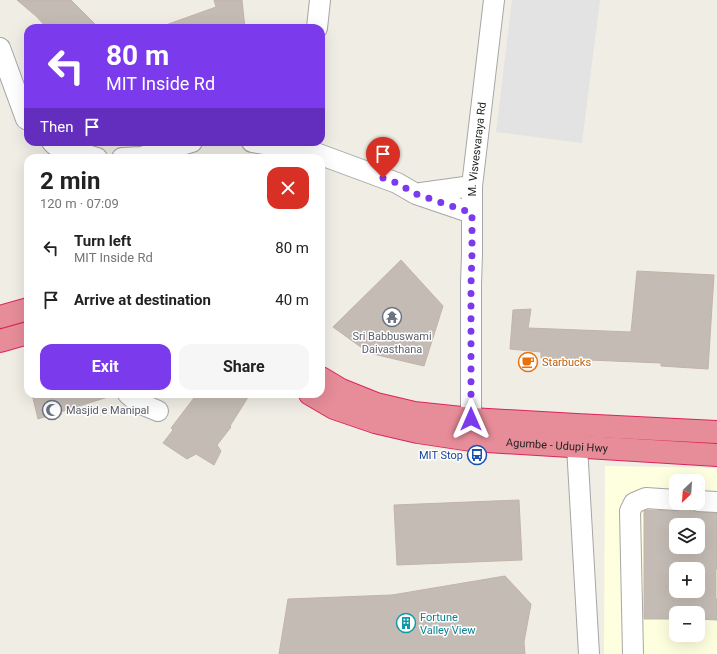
<!DOCTYPE html>
<meta charset="utf-8">
<style>
:root{--surface:#fff;--page:#f6f6f6;--text:#222;--muted:#767676;--accent:#7c3aed}
body{margin:0;font-family:Roboto,sans-serif;background:var(--page);color:var(--text);height:100vh;display:flex;flex-direction:column;font-size:15px;white-space:nowrap}
*{box-sizing:border-box;margin:0}
p{font-size:13px;color:var(--muted)}
.icon{flex:none;width:22px;height:22px;fill:none;stroke:currentColor;stroke-width:2;stroke-linecap:round;stroke-linejoin:round}
.map{position:relative;flex:1;overflow:hidden}
.details{position:absolute;left:24px;top:154px;width:301px;height:244px;display:flex;flex-direction:column;background:var(--surface);border-radius:12px;box-shadow:0 4px 16px #0002}
.details>*{flex:none}
.hud{position:absolute;left:24px;top:24px;width:301px;height:122px;border-radius:12px;box-shadow:0 4px 16px #0002;background:#7c3aed;color:#fff;overflow:hidden}
.needle{width:26px;rotate:205deg}
.buttons{position:absolute;left:669px;top:474px;display:grid;gap:8px}
.buttons a{display:grid;place-items:center;width:36px;height:36px;border-radius:8px;background:var(--surface);box-shadow:0 4px 16px #0002;font-size:20px}
.pin{position:absolute;display:grid;place-items:center;width:34px;height:34px;color:#fff;margin:-41px -17px;border-radius:50% 50% 50% 0;rotate:-45deg;box-shadow:0 0 4px #0007}
.pin .icon{rotate:45deg}
.me{position:absolute;width:44px;margin:-22px;rotate:0deg;stroke-linejoin:round;filter:drop-shadow(0 0 3px #0008)}
.turn{display:flex;align-items:center;gap:14px;height:84px;padding:0 16px;font-size:18px}
.turn .icon{width:52px;height:52px;stroke-width:2.5}
.turn b{display:block;font-size:28px;line-height:34px}
.then{display:flex;align-items:center;height:38px;padding:0 16px;background:#0003;gap:8px;font-size:15px}
.round{display:grid;place-items:center;flex:none;width:42px;height:42px;border-radius:12px;background:var(--page)}
.summary{display:flex;align-items:center;justify-content:space-between;height:68px;padding:0 16px}
h1{font-size:24px;font-weight:700;line-height:30px}
.button{display:flex;gap:8px;margin-top:auto;padding:8px 16px}
.button a{flex:1;height:46px;border-radius:12px;background:var(--accent);color:#fff;font-size:16px;font-weight:700;line-height:46px;text-align:center}
.button a+a{background:var(--page);color:var(--text)}
ul{padding:0;list-style:none}
li{display:flex;align-items:center;gap:12px;height:52px;padding:0 16px}
li div{flex:1}
li b{display:block;font-size:15px}
li em{font-style:normal}
.map>svg:first-child{display:block}
.education{fill:#feffdf;fill-rule:evenodd}
.parking{fill:#e3e3e3}
.building{fill:#c4bcb4;stroke:#c1b4a7;fill-rule:evenodd}
.lines{fill:none;stroke-linecap:round;stroke-linejoin:round}
.minor-casing{stroke:#a6a6a6;stroke-width:22}
.highway-casing{stroke:#dc245b;stroke-width:24}
.minor{stroke:#fff;stroke-width:20}
.highway{stroke:#e78c99;stroke-width:22}
.route{stroke:#7c3aed;stroke-width:7;stroke-dasharray:0 12.6}
.labels{text-anchor:middle;stroke-width:3;stroke-linejoin:round;paint-order:stroke}
.street-label{font-size:11px;fill:#1f1f1f;stroke:#fff}
.worship-label{font-size:11px;fill:#5b616d;stroke:#fff}
.food-label{font-size:11px;fill:#c56008;stroke:#fff;text-anchor:start}
.transit-label{font-size:11px;fill:#164399;stroke:#fff;text-anchor:end}
.culture-label{font-size:11px;fill:#0d838f;stroke:#fff;text-anchor:start}
</style>
<div class="map">
<svg width="717" height="654" viewBox="0 0 717 654">
<rect width="100%" height="100%" fill="#f0ede5"/>
<path class="education" d="M605,466L717,468V654H604ZM676,481H698V503H676ZM676,525H698V547H676ZM676,569H698V591H676ZM676,613H698V635H676Z"/>
<path class="parking" d="M512,0H600L582,143L496,132Z"/>
<g class="building">
<path d="M17,0H71L99,28H47L37,17Z"/>
<path d="M214,0H242L245,28H163V26L216,7Z"/>
<path d="M401,260L443,306L424,366L369,353L333,327Z"/>
<path d="M637,271L714,275L708,369L661,366V363L541,358V352L510,349L513,310L531,309L528,328L631,332Z"/>
<path d="M32,394H108V397L38,419Z"/>
<path d="M197,394H250L230,426L231,427L217,445L221,451L214,465L196,454L187,459L163,443L173,430L171,428Z"/>
<path d="M519,500L522,560L397,565L394,505Z"/>
<path d="M682,509H690L692,511L697,512L717,513V569H716V599H717V620L698,619V613H676V619H644V511L648,510L676,511ZM676,525H698V547H676ZM676,569H698V591H676Z"/>
<path d="M505,576L531,604L524,642L525,654H279L288,599L392,595Z"/>
</g>
<g class="lines">
<g class="minor-casing">
<g id="minor">
<path d="M317,28L320,0"/>
<path d="M0,48L26,119L28,120"/>
<path d="M52,142L55,145L97,158"/>
<path d="M252,142L313,152L397,183L416,194L472,213"/>
<path d="M122,158L141,157L192,142"/>
<path d="M421,193L472,186"/>
<path d="M128,394L139,403L158,411"/>
<path id="s1" d="M471,419V284L472,254V186L494,0"/>
<path d="M577,446L589,654"/>
<path d="M698,501L717,502"/>
<path d="M633,654L630,511L634,503L646,498L676,500"/>
</g>
</g>
<g class="highway-casing">
<g id="highway">
<path d="M0,317L28,309"/>
<path d="M0,341L28,333"/>
<path d="M321,378L341,390L376,404L414,413L471,419L576,425L717,432"/>
<path id="s2" d="M310,394L334,408L375,422L418,432L471,440L717,455"/>
</g>
</g>
<use href="#minor" class="minor"/>
<use href="#highway" class="highway"/>
</g>
<g class="lines">
<path class="route" d="M383,178L397,183L416,194L472,213V254L471,284V419"/>
</g>
<defs>
<g id="temple-ring" transform="scale(1)"><circle r="9.5" fill="#fff" stroke="#6b7280" stroke-width="1.5"/><path d="M0-6L5-2H3V0L6.5 2.5H4V6H1.5V3h-3V6H-4V2.5H-6.5L-3 0V-2H-5Z" fill="#6b7280"/></g>
<g id="cafe-ring" transform="scale(1)"><circle r="9.5" fill="#fff" stroke="#e8710a" stroke-width="1.5"/><path d="M-5.5-4.5H6V0H3Q3 3.5 0 3.5H-2.5Q-5.5 3.5-5.5 0ZM3-3.2v2h1.7v-2ZM-6 4.5H4V6H-6Z" fill="#e8710a"/></g>
<g id="mosque-ring" transform="scale(1)"><circle r="9.5" fill="#fff" stroke="#6b7280" stroke-width="1.5"/><path d="M3.5-4.9A6 6 0 1 0 3.5 4.9A5 5 0 1 1 3.5-4.9Z" fill="#6b7280"/></g>
<g id="bus-ring" transform="scale(1)"><circle r="9.5" fill="#fff" stroke="#1a4fb4" stroke-width="1.5"/><path d="M-5-6H5V4H4V6H2V4H-2V6H-4V4H-5ZM-3.5-4V0h7V-4ZM-3.5 1.2v1.5H-2V1.2ZM2 1.2v1.5H3.5V1.2Z" fill="#1a4fb4"/></g>
<g id="building-ring" transform="scale(1)"><circle r="9.5" fill="#fff" stroke="#0f9aa8" stroke-width="1.5"/><path d="M-4-6H4V6H1V3H-1V6H-4ZM-2.5-4.3h1.7v1.8h-1.7ZM.8-4.3h1.7v1.8H.8ZM-2.5-1h1.7V.8h-1.7ZM.8-1h1.7V.8H.8Z" fill="#0f9aa8"/></g>
</defs>
<g fill-rule="evenodd">
<use href="#temple-ring" x="392" y="317"/>
<use href="#cafe-ring" x="528" y="362"/>
<use href="#mosque-ring" x="52" y="410"/>
<use href="#bus-ring" x="477" y="455"/>
<use href="#building-ring" x="406" y="623"/>
</g>
<g class="labels">
<g class="street-label">
<text dy="4" stroke="none"><textPath href="#s1" startOffset="270">M. Visvesvaraya Rd</textPath></text>
<text dy="4" stroke="none"><textPath href="#s2" startOffset="255">Agumbe - Udupi Hwy</textPath></text>
</g>
<g class="worship-label">
<text x="392" y="340">Sri Babbuswami<tspan x="392" dy="13">Daivasthana</tspan></text>
<text x="66" y="414" text-anchor="start">Masjid e Manipal</text>
</g>
<g class="food-label">
<text x="542" y="366">Starbucks</text>
</g>
<g class="transit-label">
<text x="463" y="459">MIT Stop</text>
</g>
<g class="culture-label">
<text x="420" y="621">Fortune<tspan x="420" dy="13">Valley View</tspan></text>
</g>
</g>
</svg>
<div class="buttons">
<a><svg class="needle" viewBox="-14 -14 28 28"><path d="M0-13l5 13h-10z" fill="#e53935"/><path d="M0 13l5-13h-10z" fill="#767676"/></svg></a>
<a><svg class="icon" aria-label="layers" viewBox="0 0 24 24"><path d="M12 4l9 5-9 5-9-5zM3 14l9 5 9-5"/></svg></a>
<a>+</a>
<a>−</a>
</div>
<div class="pin" style="left:383px;top:178px;background:#d93025"><svg class="icon" aria-label="arrive" viewBox="0 0 24 24"><path d="M6 21V4h12l-3 4 3 4H6"/></svg></div>
<svg class="me" style="left:471px;top:419px" viewBox="-20 -20 40 40"><path d="M0-17L14 15 0 8-14 15z" fill="#7c3aed" stroke="#fff" stroke-width="4"/></svg>
<div class="hud">
<div class="turn"><svg class="icon" aria-label="left" viewBox="0 0 24 24"><path d="M17 20v-9H6M10 6l-5 5 5 5"/></svg><div><b>80 m</b>MIT Inside Rd</div></div>
<div class="then">Then<svg class="icon" aria-label="arrive" viewBox="0 0 24 24"><path d="M6 21V4h12l-3 4 3 4H6"/></svg></div>
</div>
<section class="details">
<div class="summary"><div><h1>2 min</h1><p>120 m · 07:09</p></div><a class="round" style="background:#d93025;color:#fff"><svg class="icon" aria-label="close" viewBox="0 0 24 24"><path d="M6 6l12 12M18 6L6 18"/></svg></a></div>
<ul>
<li><svg class="icon" aria-label="left" viewBox="0 0 24 24"><path d="M17 20v-9H6M10 6l-5 5 5 5"/></svg><div><b>Turn left</b><p>MIT Inside Rd</p></div><em>80 m</em></li>
<li><svg class="icon" aria-label="arrive" viewBox="0 0 24 24"><path d="M6 21V4h12l-3 4 3 4H6"/></svg><div><b>Arrive at destination</b></div><em>40 m</em></li>
</ul>
<div class="button"><a>Exit</a><a>Share</a></div>
</section>
</div>
